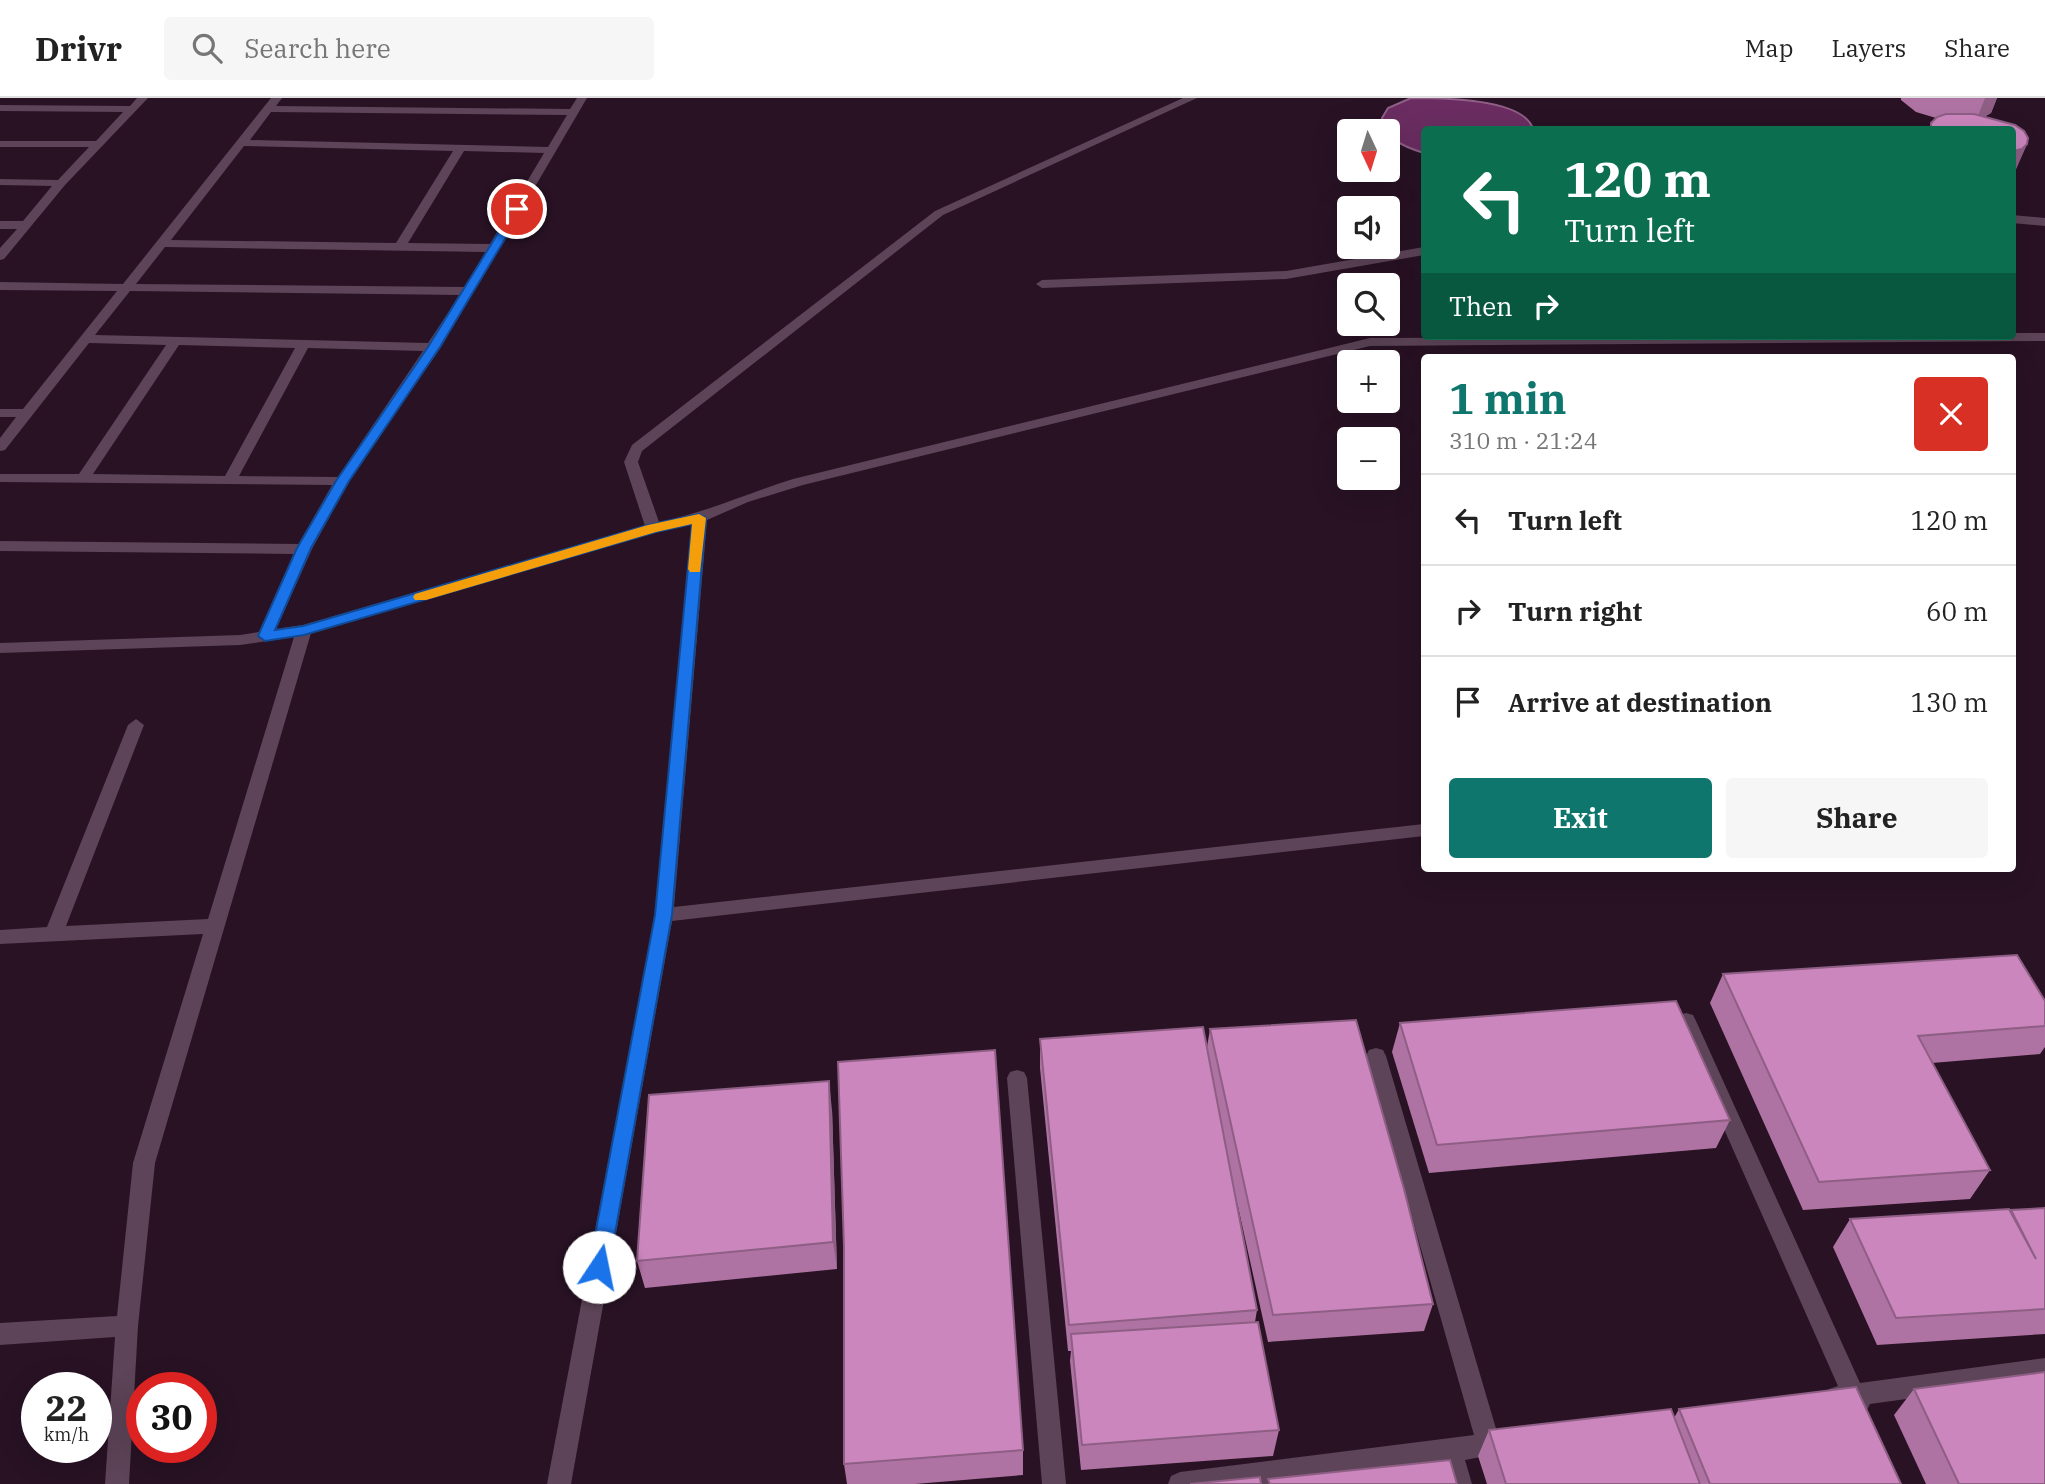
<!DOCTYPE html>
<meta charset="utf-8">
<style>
:root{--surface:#fff;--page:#f6f6f6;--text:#222;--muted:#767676;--line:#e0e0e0;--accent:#0f766e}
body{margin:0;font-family:"IBM Plex Serif",serif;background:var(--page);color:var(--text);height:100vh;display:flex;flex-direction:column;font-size:26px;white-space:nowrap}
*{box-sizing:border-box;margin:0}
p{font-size:23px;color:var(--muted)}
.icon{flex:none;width:38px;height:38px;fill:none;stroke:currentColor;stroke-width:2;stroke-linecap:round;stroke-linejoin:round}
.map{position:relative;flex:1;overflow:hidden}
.sheet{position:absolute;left:1421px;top:256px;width:595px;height:518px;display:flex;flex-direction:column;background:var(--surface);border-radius:7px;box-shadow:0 7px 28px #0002}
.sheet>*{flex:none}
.hud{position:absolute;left:1421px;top:28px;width:595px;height:214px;border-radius:7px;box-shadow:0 7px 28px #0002;background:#0b6e4f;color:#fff;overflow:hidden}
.needle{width:46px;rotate:176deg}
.controls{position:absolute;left:1337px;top:21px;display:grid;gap:14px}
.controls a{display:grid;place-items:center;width:63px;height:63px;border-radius:7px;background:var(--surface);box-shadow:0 7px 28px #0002;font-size:35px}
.speed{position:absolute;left:21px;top:1274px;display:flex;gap:14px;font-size:35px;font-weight:700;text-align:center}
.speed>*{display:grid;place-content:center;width:91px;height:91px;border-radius:50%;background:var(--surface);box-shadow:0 7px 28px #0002;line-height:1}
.speed small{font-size:18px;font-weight:400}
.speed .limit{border:10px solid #d22;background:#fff;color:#111}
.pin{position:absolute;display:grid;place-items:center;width:60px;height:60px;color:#fff;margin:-30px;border:4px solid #fff;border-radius:50%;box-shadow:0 2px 7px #0007}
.me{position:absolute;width:77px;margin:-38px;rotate:11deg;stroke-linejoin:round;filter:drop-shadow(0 0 5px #0008)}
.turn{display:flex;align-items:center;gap:24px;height:147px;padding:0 28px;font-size:32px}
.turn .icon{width:91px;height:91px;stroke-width:2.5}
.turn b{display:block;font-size:49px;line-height:60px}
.then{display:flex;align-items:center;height:66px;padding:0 28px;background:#0003;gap:14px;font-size:26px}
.round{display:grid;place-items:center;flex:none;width:74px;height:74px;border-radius:7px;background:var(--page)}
.head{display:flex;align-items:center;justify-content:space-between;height:119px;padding:0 28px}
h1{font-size:42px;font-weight:700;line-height:52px;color:var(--accent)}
.cta{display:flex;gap:14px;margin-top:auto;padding:14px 28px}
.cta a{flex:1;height:80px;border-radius:7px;background:var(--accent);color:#fff;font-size:28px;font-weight:700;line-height:80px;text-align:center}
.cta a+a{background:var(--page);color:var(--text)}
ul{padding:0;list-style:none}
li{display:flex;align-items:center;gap:21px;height:91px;padding:0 28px;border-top:2px solid var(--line)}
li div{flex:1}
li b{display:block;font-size:26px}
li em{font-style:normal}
header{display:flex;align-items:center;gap:42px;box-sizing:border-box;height:98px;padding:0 35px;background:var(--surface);border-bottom:2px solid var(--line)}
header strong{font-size:33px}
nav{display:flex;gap:38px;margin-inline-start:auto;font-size:24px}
.search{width:490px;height:63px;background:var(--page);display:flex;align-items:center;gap:18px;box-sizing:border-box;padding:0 24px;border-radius:7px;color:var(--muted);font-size:26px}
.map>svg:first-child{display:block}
.water{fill:#6b2d61;stroke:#8f5f87;stroke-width:2}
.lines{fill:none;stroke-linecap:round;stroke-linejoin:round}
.lane{fill:#5d4458;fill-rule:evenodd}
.street{fill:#5d4458;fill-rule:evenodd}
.wall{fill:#af73a3}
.shaded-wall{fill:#8e5e84}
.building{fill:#cb86bd;stroke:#8e5e84;stroke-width:2}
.route{fill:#1a73e8;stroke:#114b97;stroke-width:2}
.slow{fill:#f59e0b}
</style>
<header>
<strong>Drivr</strong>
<div class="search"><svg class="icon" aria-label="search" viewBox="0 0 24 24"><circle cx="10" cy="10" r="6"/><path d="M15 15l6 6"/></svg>Search here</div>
<nav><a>Map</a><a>Layers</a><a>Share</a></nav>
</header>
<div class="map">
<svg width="2045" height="1386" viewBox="0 0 2045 1386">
<rect width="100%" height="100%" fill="#281224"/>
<path class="water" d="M1411,0C1441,0 1524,0 1533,31L1424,32V55C1404,49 1385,41 1382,20L1388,10Z"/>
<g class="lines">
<g class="lane">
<path d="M2012,117L2045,120V128L2012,125Z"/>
<path d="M1424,149V157L1286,181L1042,190L1036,186L1042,182L1286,173Z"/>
</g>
<g class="street">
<path d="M137,0H148L65,87L4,161L0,162V150L17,131H0V123H23L52,88L0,87V81L58,82L89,49H0V43H96L123,14L0,13V7L130,8Z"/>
<path d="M271,0H282L276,8L570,11L577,0H587L441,249L349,383L312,451L276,531L303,527L645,428L624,364L632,347L935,113L1183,0H1197L943,117L642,353L638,364L659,424C705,415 748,395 793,381L1370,240L2012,238V235H2045V243L1370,248L803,387L748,404L707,422L674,809L1424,726V738L672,823L571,1386H547L655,817L692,426L656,434L311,535L155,1065L138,1228L129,1386H105L115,1239L0,1247V1225L117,1218L133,1065L203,836L0,846V832L47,829L128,627L136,621L144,627L66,828L208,821L294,539L240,547L0,555V545L240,537L259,534L294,456L0,453V443L299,446L332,387L0,384V376H79L166,247L89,245L5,352L0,353V340L16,319H0V311H23L117,193L0,192V184L123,186ZM271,14L567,17L548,49L250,42ZM244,48L453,53L396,145L171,142ZM464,53L544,55L490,146L408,145ZM165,149L486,154L465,189L136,186ZM130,193L460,197L428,245L95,237ZM179,247L295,250L225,378L93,376ZM308,250L423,253L338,379L239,378Z"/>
<path d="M1686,915L1693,917L1696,923L1860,1285L2045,1260V1282L1870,1306L1866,1314L1858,1317L1850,1314L1847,1309L1837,1310L1829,1307L1825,1299L1829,1291L1838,1288L1676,923L1679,917Z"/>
<path d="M1376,950L1383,952L1386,958L1497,1334L1512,1337L1516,1345L1512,1353L1465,1362L1472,1386H1448L1441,1365L1274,1386H1168L1171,1378L1180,1374L1474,1337L1366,958L1369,952Z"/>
<path d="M1017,972L1024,974L1027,980L1066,1386H1042L1007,980L1010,974Z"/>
</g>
</g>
<g class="wall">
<path d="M1901,0H1997L1991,15L1984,19L2015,27L2024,33L2028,40L2027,46L2016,71L2012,75V32H1929L1931,25L1936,20L1916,14L1901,2Z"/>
<path d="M1723,876L2045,903V949L2040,956L1932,965L1990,1072L1970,1101L1803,1112L1710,905Z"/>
<path d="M1400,925L1730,1022L1716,1050L1429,1075L1392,954Z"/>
<path d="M1210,931L1433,1206L1424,1233L1268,1244L1231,1077L1257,1212L1255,1224L1279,1332L1273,1358L1081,1372L1070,1263L1071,1253H1068L1040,970V941L1207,949Z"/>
<path d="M832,1012L837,1171L645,1190L637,1163Z"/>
<path d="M2045,1110V1236L1877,1247L1833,1149L1850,1121L2010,1113L2011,1112Z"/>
<path d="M1914,1291L2045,1386H1926L1894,1317Z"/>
<path d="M1679,1311L1901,1386H1487L1478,1358L1489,1332L1674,1320Z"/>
<path d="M1023,1352V1377L915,1386H847L844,1366Z"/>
</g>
<g class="shaded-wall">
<path d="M1985,0H1997L1991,15L1976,23Z"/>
<path d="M2027,46L2016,71L2012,75V53Z"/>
<path d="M829,983L832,1012L837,1171L833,1144Z"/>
</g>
<g class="building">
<path d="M1946,16H1974L2015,27L2024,33L2028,40L2027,46L2022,51L2012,53V32L1931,31V25L1937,19Z"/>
<path d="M2017,857L2045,903V928L1918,938L1990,1072L1819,1084L1723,876Z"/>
<path d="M1676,903L1730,1022L1437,1047L1400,925Z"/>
<path d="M1356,922L1404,1091L1433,1206L1273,1217L1210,931Z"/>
<path d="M1203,929L1257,1212L1069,1227L1040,941Z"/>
<path d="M995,952L1023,1352L844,1366V1149L838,964Z"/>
<path d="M829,983L833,1144L637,1163L649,997Z"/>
<path d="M2045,1110V1211L1896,1220L1850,1121L2009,1111L2036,1161L2011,1112Z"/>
<path d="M1258,1224L1279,1332L1082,1347L1071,1236Z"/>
<path d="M2045,1274V1386H1959L1914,1291Z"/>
<path d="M1856,1289L1901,1386H1710L1679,1311Z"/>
<path d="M1671,1311L1700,1386H1506L1489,1332Z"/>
<path d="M1450,1362L1457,1386H1270L1268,1381Z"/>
<path d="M1260,1379L1261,1386H1190Z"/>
</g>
<path class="route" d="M514,109L523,111L440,249L349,383L311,450L275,532L303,528L648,427L699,416L706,420L672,817L609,1169L606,1176L599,1178L592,1176L589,1169L655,817L692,426L656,434L304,537L265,543L258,538L297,450L336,383L428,249Z"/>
<path class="slow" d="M699,416L706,420L700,474H690L688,471L692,426L656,434L426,502H415L413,499L415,496L648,427Z"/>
</svg>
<div class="controls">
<a><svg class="needle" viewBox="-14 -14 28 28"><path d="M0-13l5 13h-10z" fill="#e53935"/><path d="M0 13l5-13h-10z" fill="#767676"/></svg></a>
<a><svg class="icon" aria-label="sound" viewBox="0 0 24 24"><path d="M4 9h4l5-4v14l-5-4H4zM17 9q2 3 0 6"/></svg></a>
<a><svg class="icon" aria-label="search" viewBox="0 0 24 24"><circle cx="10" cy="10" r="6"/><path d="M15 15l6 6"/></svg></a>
<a>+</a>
<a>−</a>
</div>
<div class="speed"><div>22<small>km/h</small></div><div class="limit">30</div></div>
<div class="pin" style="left:517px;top:111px;background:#d93025"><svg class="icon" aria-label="arrive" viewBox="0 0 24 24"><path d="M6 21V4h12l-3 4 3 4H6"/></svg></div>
<svg class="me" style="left:599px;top:1169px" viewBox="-20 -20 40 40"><circle r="19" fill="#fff"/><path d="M0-13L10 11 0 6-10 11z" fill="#1a73e8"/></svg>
<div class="hud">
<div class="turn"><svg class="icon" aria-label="left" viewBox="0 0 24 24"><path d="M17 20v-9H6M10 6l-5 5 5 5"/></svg><div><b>120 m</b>Turn left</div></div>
<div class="then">Then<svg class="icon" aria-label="right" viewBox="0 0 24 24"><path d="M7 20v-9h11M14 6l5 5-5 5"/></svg></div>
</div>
<section class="sheet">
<div class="head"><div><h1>1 min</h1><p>310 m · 21:24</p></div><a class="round" style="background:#d93025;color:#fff"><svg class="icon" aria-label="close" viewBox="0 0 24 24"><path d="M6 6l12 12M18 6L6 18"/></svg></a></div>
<ul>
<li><svg class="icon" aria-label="left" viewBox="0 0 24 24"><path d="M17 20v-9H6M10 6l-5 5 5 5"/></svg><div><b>Turn left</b></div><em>120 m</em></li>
<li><svg class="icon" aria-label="right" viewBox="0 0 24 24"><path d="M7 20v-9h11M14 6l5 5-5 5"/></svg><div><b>Turn right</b></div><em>60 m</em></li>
<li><svg class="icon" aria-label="arrive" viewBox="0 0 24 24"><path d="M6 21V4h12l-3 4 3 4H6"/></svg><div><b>Arrive at destination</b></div><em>130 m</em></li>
</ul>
<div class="cta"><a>Exit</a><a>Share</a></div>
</section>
</div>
